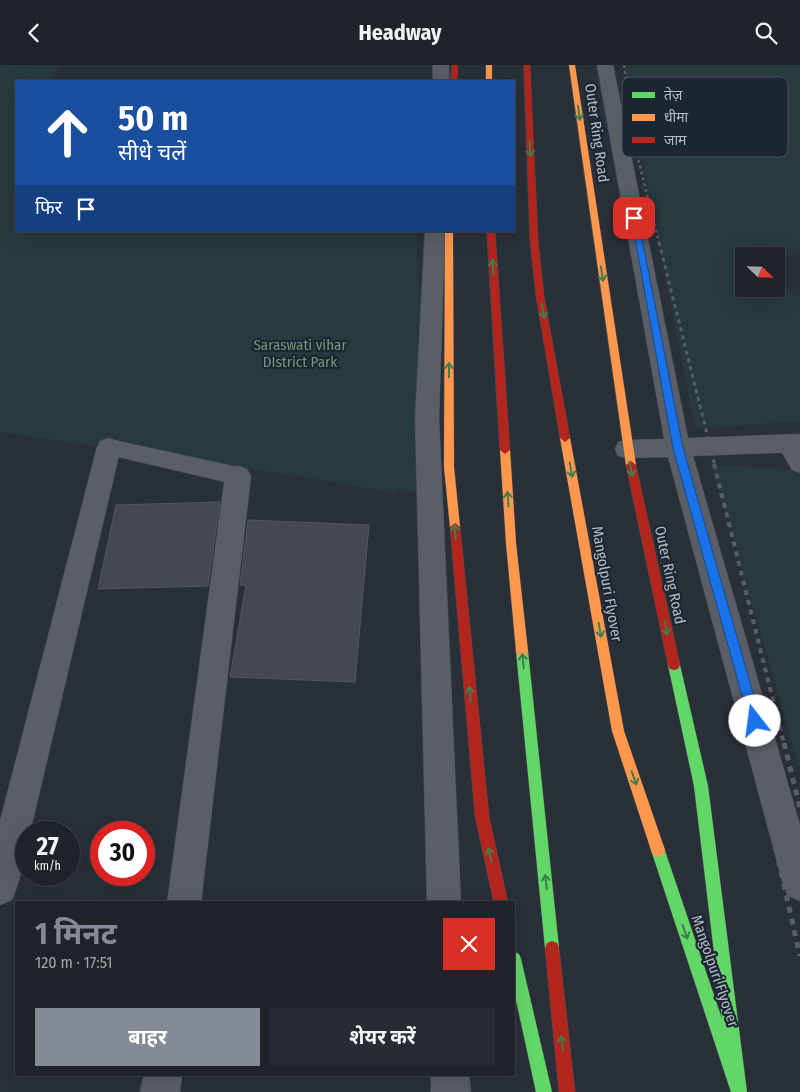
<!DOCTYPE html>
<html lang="hi">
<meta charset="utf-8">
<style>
:root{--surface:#20242a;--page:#282c32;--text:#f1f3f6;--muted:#a2a4a8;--line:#3d4147;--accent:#848b96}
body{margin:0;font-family:"Fira Sans Condensed","Noto Sans Devanagari",sans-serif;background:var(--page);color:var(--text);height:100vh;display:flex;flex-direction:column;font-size:19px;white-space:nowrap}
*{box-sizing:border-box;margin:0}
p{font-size:16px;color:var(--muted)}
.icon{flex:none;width:28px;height:28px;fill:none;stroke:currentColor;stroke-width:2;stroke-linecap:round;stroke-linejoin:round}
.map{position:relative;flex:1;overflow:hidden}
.drawer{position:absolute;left:15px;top:836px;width:500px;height:175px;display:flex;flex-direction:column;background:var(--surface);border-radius:0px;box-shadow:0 5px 20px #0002,0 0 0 1px var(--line)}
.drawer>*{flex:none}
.banner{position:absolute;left:15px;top:15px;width:500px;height:152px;border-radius:0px;box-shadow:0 5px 20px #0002,0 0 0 1px var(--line);background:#1a4fa0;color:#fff;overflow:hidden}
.needle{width:32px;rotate:113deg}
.fabs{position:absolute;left:735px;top:182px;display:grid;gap:10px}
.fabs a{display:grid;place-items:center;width:50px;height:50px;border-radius:0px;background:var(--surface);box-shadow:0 5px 20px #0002,0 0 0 1px var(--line);font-size:25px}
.speed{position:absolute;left:15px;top:756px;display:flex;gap:10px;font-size:25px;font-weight:700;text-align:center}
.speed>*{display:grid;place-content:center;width:65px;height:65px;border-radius:50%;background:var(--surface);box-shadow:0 5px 20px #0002,0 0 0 1px var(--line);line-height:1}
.speed small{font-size:12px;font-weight:400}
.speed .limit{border:8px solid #d22;background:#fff;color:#111}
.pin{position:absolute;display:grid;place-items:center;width:42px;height:42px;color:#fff;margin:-21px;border-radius:10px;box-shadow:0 2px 8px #0006}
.me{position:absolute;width:55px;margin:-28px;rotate:345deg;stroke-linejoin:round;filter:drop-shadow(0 0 4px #0008)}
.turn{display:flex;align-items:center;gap:18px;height:105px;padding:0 20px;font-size:22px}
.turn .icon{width:65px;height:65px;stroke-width:2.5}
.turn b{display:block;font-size:35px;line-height:42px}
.then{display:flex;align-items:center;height:48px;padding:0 20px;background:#0003;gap:10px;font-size:19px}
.round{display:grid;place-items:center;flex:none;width:52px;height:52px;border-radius:0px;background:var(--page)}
.headline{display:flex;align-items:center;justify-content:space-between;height:85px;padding:0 20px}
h1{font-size:30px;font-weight:700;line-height:38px;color:var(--accent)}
.primary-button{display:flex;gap:10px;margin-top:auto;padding:10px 20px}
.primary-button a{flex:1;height:58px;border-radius:0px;background:var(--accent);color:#fff;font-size:20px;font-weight:700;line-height:58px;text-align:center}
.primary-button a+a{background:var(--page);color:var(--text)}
header{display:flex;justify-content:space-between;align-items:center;height:65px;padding:0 20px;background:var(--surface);font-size:22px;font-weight:700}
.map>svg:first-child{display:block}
.green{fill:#273a3e}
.building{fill:#444950;stroke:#52575f}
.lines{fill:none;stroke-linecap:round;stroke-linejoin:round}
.lane-casing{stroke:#484c53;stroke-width:1}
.street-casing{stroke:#484c53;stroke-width:1}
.fast-casing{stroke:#484c55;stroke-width:1}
.slow-casing{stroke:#484c55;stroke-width:1}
.jam-casing{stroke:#484c55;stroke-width:1}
.lane{fill:#5a5e66;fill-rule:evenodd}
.street{fill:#5a5e66;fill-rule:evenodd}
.fast{fill:#63d668;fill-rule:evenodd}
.slow{fill:#ff974d;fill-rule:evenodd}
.jam{fill:#b3261e;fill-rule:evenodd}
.rail-far3{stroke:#595d64;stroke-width:2.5;stroke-dasharray:3 3;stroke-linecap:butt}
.rail-far2{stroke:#595d64;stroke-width:3;stroke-dasharray:4 4;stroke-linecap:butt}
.rail-far1{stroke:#595d64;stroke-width:4;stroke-dasharray:5 5;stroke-linecap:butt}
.rail{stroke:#595d64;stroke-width:5;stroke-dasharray:6 6;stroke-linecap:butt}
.oneway{stroke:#407e4e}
.route{fill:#1a73e8;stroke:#114b97}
.labels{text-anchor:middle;stroke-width:4.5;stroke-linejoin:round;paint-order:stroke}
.street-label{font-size:15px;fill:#b4bcc9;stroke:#1d2633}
.park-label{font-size:15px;fill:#6b9a76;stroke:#1d2633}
.key{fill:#1d2633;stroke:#4a5360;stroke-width:1}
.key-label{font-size:14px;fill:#b4bcc9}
</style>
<header><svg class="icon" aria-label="back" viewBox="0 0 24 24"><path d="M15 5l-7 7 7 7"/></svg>Headway<svg class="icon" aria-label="search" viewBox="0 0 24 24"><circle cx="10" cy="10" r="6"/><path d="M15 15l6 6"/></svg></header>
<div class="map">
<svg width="800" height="1027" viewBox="0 0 800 1027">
<rect width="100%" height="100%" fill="#2a3038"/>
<g class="green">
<path d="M0,0H61L48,16H16V166H416L430,430L396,425V428L304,412L0,367Z"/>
<path d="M624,0H800V186L776,196V191H744V224H776V215L800,234V356L723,362L695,363Z"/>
<path d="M711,400L800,405V703Z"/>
</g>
<g class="building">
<path d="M220,437L208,521L98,524L116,440Z"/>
<path d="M248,455L369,460L355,617L230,612L246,520H240Z"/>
</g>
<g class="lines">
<g class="lane-casing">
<g id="lane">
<path d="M788,371L796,373L800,380V408L792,405L777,379L780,373Z"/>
<path d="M109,374L238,402L246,405L249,411L246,417L238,420L101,388L98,382L101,376Z"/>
</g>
</g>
<g class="street-casing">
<g id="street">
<rect x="433" y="0" width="16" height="16"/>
<path d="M597,0H613L688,373L800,369V387L693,391L800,760V836L788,831L783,819L668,392L627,393L618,391L615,384L618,377L627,375L664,374Z"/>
<path d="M425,166H445L439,353L461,838H427L415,353Z"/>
<path d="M109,373L118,376L121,382L30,768H26C26,791 21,814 12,835L0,840V756L97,382L100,376Z"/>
<path d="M238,401L247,404L251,411L201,838H167L225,411L229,404Z"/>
<path d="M144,1010H182L180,1027H140Z"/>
<path d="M431,1010H469L471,1027H431Z"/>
</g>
</g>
<g class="fast-casing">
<g id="fast">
<path d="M522,581L526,582L528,586L559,883L557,888L552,890L547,888L545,883L516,586L518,582Z"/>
<path d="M674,595L678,596L680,600L708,721L747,1027H731L651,785L653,780L658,778L663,780L722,954L694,721L668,600L670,596Z"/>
<path d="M514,887L519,889L521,894L552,1027H536L514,926Z"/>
</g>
</g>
<g class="slow-casing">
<g id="slow">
<rect x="486" y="0" width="6" height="16"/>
<path d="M569,0H575L636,400L631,404L626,400Z"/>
<path d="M445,166H453L454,402L460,462L455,466L450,462L444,402Z"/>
<path d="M565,369L570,373L624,666L665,785L663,790L658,792L653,790L651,785L612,666L560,373Z"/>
<path d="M505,381L510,385L516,478L528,586L526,590L522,591L518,590L516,586L506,478L500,385Z"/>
</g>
</g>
<g class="jam-casing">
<g id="jam">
<path d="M452,0H458L457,16H451Z"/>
<path d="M524,0H530L538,175L544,231L570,373L565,377L560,373L536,231L530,175Z"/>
<path d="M487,166H495L510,385L505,389L500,385Z"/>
<path d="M631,396L636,400L680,600L678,604L674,605L670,604L668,600L626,400Z"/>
<path d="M455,458L460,462L489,751L508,838H494L475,751L450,462Z"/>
<path d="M552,876L557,878L559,883L575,1027H559L545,883L547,878Z"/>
</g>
</g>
<use href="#lane" class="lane"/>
<use href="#street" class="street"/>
<use href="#fast" class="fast"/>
<use href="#slow" class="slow"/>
<use href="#jam" class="jam"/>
<g class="rail-far3">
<path d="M608,0L618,80L640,178"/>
<path d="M624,0L635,81L659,178"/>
</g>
<g class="rail-far2">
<path d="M640,177L690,401"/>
<path d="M659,177L715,401"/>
</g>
<g class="rail-far1">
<path d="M690,399L752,679"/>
<path d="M714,399L784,679"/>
</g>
<g class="rail">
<path d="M752,678L800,891"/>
<path d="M784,678L800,743"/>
</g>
</g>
<defs><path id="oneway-shaft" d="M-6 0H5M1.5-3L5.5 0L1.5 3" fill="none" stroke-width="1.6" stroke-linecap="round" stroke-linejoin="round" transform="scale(1.25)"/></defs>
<g class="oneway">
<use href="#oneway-shaft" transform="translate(579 48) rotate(82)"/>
<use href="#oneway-shaft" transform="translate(530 84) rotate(88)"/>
<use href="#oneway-shaft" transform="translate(493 202) rotate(-94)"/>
<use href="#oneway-shaft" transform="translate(602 209) rotate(82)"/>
<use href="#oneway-shaft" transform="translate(543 246) rotate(80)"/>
<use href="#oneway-shaft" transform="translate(449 305) rotate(-90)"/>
<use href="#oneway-shaft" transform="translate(631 404) rotate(78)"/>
<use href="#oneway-shaft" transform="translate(571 405) rotate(80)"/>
<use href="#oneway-shaft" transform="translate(508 434) rotate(-94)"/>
<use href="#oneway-shaft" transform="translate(455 467) rotate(-95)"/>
<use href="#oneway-shaft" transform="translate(666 563) rotate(78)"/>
<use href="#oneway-shaft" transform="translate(600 565) rotate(80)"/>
<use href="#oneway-shaft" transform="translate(523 596) rotate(-96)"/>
<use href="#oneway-shaft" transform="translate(470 629) rotate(-95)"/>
<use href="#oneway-shaft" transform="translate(634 713) rotate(71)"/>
<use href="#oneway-shaft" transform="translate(490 790) rotate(-103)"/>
<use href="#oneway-shaft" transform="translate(546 817) rotate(-96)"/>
<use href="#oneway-shaft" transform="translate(685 867) rotate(71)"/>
<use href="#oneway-shaft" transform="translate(562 978) rotate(-96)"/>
</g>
<path class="route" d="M631,151L638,153L683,383L761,656L759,661L755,662L750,661L749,656L673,383Z"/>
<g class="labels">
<g class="street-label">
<text transform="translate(597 68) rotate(82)" y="5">Outer Ring Road</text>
<text transform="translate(670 510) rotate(78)" y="5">Outer Ring Road</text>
<text transform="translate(607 519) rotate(80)" y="5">Mangolpuri Flyover</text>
<text transform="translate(715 906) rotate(71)" y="5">Mangolpuri Flyover</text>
</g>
<g class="park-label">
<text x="300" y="285">Saraswati vihar<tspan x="300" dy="17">DIstrict Park</tspan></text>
</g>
</g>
<rect x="622" y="12" width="166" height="80" rx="8" class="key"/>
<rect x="632" y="27" width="23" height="6" fill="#63d668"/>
<rect x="632" y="49" width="23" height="7" fill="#ff974d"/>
<rect x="632" y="72" width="23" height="6" fill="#b3261e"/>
<g class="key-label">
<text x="664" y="35">तेज़</text>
<text x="664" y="57">धीमा</text>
<text x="664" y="80">जाम</text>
</g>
</svg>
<div class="fabs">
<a><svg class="needle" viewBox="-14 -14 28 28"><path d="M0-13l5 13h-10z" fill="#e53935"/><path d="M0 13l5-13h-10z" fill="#a2a4a8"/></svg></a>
</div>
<div class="speed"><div>27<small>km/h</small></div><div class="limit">30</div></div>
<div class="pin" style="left:634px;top:153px;background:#d93025"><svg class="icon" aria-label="arrive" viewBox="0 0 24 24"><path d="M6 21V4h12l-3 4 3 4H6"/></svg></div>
<svg class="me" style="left:755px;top:656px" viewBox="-20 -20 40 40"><circle r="19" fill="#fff"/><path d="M0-13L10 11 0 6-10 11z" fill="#1a73e8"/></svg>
<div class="banner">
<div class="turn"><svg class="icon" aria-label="ahead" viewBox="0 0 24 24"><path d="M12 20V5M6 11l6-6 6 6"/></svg><div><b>50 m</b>सीधे चलें</div></div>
<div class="then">फिर<svg class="icon" aria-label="arrive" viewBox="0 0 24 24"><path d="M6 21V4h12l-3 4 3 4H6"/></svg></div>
</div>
<section class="drawer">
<div class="headline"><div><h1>1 मिनट</h1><p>120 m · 17:51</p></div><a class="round" style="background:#d93025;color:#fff"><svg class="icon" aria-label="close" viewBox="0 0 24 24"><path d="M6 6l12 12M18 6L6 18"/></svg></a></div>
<div class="primary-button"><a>बाहर</a><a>शेयर करें</a></div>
</section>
</div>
